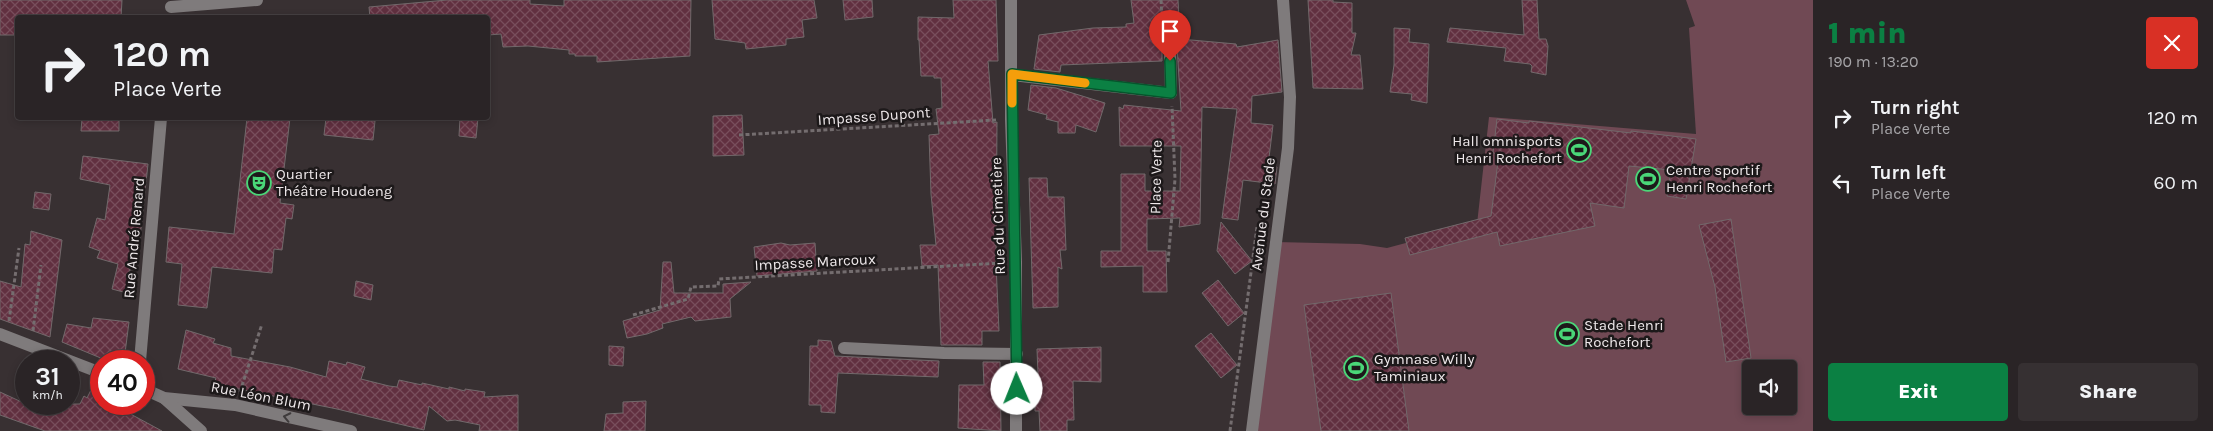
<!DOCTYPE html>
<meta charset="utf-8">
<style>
:root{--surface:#2a2426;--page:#363032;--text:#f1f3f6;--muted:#a5a4a7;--line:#464143;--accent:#0b8043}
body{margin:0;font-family:Karla,sans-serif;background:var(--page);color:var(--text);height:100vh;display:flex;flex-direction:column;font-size:19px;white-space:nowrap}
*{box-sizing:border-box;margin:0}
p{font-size:16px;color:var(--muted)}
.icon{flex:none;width:28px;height:28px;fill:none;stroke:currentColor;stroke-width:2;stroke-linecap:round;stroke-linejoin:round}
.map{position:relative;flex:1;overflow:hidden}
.panel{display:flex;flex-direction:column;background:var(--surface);width:400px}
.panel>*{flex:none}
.guide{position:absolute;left:15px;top:15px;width:475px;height:105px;border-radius:5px;box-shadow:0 2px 8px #0003,0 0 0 1px var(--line);background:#2a2426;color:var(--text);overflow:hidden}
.buttons{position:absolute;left:1742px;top:360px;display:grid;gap:10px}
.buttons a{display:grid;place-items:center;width:55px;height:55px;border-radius:5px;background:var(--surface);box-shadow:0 2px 8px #0003,0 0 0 1px var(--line);font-size:25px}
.speed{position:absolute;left:15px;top:350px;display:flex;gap:10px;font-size:25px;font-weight:700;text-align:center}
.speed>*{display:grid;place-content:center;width:65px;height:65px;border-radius:50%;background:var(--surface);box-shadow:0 2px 8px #0003,0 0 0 1px var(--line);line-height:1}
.speed small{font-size:12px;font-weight:400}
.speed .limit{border:8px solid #d22;background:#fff;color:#111}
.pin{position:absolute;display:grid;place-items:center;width:42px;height:42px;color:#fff;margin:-51px -21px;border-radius:50% 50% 50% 0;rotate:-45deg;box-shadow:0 0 5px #0007}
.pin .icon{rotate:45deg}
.me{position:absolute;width:55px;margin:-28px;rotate:359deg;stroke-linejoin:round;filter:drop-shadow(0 0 4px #0008)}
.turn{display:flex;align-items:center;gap:18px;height:105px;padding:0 15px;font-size:22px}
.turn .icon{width:65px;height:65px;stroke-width:2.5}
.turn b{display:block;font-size:35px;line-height:42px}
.round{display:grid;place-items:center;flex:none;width:52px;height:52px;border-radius:5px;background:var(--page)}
.head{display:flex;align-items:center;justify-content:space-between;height:85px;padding:0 15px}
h1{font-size:30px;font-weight:800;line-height:38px;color:var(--accent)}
.button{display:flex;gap:10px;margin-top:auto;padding:10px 15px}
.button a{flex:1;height:58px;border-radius:5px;background:var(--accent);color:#fff;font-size:20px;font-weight:800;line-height:58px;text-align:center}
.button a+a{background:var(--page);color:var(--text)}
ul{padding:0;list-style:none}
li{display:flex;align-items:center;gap:15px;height:65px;padding:0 15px}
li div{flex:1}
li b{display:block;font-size:19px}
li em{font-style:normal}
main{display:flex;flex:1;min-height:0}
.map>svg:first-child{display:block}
.green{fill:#704954;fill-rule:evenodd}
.building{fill:url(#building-cross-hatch);stroke:#72696b}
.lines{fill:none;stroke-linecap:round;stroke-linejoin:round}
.path{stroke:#746d6f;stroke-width:3;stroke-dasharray:4 2.5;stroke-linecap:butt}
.minor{stroke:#7f7b7c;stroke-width:12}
.oneway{stroke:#3f3b3c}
.route-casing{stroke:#07532c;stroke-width:12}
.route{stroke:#0b8043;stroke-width:9}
.slow{stroke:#f59e0b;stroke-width:9}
.labels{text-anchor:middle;stroke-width:5;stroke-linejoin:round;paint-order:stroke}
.street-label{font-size:15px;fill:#efe9eb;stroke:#1d191a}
.poi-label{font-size:15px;fill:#efe9eb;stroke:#1d191a;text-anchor:start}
</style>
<main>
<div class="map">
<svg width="1813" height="431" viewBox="0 0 1813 431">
<defs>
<pattern id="building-cross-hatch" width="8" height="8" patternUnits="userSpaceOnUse" patternTransform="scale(1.25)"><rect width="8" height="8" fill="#613040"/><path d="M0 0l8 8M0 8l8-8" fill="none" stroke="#784e5c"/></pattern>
</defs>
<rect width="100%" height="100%" fill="#383032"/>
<path class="green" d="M1686,0H1813V431H1252L1276,242L1360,244L1387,248L1477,224L1489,117L1696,134L1689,28L1695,26ZM1751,369H1789V406H1751Z"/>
<g class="building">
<path d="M0,0H122L121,18H18V35H0Z"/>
<path d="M447,0H530V4L564,6V0H691L690,56L597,62V56H575V54H569V50L528,46L503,47L501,34L488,35V18H370L369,7Z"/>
<path d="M712,0H814L817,18L802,20L804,37L786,39V45L746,49L745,43L715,39Z"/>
<path d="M843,0H872L873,17L845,20Z"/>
<path d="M953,0H996L998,61H988L993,123L997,122L996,264L999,331H982V345H941L938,265L922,266L920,245H936L931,194L929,135L939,134L936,109L942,108L941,78H934V76H921L919,40H918V17L954,18Z"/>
<path d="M1131,0H1178L1180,39L1236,44L1237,47L1278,40L1282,92L1252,96L1251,123L1273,125L1268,166L1277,167L1275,184L1243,180L1238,220L1222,218L1237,109L1202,107L1200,224L1179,227L1180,218L1147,219V251H1166L1167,292H1143V266L1101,267V251H1121V174H1145V191H1180L1181,146H1120L1119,107L1123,109L1124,105L1181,111L1177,46L1170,42L1165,43L1162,50V61L1061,65L1060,72L1034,69L1039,35L1093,28L1126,27V24L1134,23Z"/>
<path d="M1308,0H1333V2L1352,3V33H1356L1351,55H1360L1363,89L1313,88Z"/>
<path d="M1522,0H1537L1539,39H1546L1548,46L1546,75L1531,72L1532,66L1530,64L1504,61L1506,48L1447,42L1450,28L1524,35Z"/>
<path d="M1394,28L1410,29L1409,42L1429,44L1427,103L1411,100L1412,94L1390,92L1394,65Z"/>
<path d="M1031,85L1056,88L1105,103L1096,132L1076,125L1075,133H1058V122L1046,119L1047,115L1028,110Z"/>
<path d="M742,115L744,155L713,156V116Z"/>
<path d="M82,118H119V131H81Z"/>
<path d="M247,118H290L280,203L294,205L292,219L286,218L282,250L274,249L272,273L212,267L207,308L178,305L182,264L166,262L169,227L234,234Z"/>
<path d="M326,118L375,121L373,140L324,135Z"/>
<path d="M460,118H478L476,138L459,136Z"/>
<path d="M1497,119L1529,123V121L1631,133V131L1696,139L1686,199L1667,196L1671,170L1629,166L1624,208L1590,203L1595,226L1500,246L1497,232L1410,255L1405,238L1491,216L1499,154L1493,153Z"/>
<path d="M83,156L148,164L139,246H133L127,293L112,289L118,264L97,258L100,251L89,247L97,218L105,220L110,185L80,179Z"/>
<path d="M1029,178H1047L1048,197H1064L1066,250H1060L1062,269L1058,267V307L1033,308Z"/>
<path d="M35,192L51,194L49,210L33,208Z"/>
<path d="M1731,219L1751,358L1726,362L1715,287L1699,225Z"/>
<path d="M1221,222L1252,261L1235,274L1217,251Z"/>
<path d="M31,231L62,240L50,337L0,319V281L21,287L25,244L30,245Z"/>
<path d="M781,243L790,245L815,243L817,271L757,276L754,247Z"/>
<path d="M663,262H671L674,293H723V284L751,282L730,299L731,317L695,321L691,317L662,324L663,328L647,334L627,338L623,321L660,310Z"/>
<path d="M1218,280L1244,313L1228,326L1202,293Z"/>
<path d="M356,281L373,285L371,300L354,296Z"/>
<path d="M1391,293L1409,431H1321L1304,305Z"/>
<path d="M93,318L129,322L124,361H108L62,342L67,324L91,328Z"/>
<path d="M186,330L215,339L213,343L231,348V356L290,367L326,377L329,361L346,365L347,362L365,367L361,379L389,386L397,387L399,380L422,385V383L449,389V387L465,391V389L485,392L484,397L518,395V431H479L480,425L455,420L447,421L429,406L424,430L337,409L214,384L216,378L178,369Z"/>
<path d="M1211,333L1237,365L1221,378L1195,346Z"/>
<path d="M818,340L831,341L835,356L939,361L938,377L838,373L835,413L821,412V405H809L810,346H818Z"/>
<path d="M609,346L624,347L623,366L609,365Z"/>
<path d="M1101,347V382L1073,381L1074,420H1067V431H1040L1039,411H1035V375H1038L1037,349Z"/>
<path d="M983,362H1000L1001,431L958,428L959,385H984Z"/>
<path d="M96,380L101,381V404H112L162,431H45L0,415V392L26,404H80L84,396L87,398Z"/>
<path d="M646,401L645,431H604L606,414L623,413V402Z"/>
</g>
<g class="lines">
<g class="path">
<path d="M1161,0L1163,37"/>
<path d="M739,135L996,120"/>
<path d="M1168,262L1175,179L1172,106"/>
<path d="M633,315L688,299L691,287L718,286L719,279L1001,263"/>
<path d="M9,321L19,248"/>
<path d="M33,331L41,265"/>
<path d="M240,392L262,324"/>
<path d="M1230,431L1257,227L1264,222"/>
</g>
<g class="minor">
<path d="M1011,0V119L1016,262V431"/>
<path d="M171,7L257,0"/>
<path d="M1012,75L1171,93L1170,50"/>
<path d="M0,334L101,373"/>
<path d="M844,348L944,353L1017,354"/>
<path d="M140,361L161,118"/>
<path d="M144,389L164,398L235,405L351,431"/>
<path d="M164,398L201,431"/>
<path d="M1252,431L1288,148L1290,97L1283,0"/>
</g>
</g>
<defs><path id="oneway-chevron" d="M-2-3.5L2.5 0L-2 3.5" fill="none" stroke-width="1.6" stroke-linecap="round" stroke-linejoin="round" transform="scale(1.25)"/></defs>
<use class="oneway" href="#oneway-chevron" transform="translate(287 417) rotate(-168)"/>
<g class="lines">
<g class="route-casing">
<path id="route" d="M1017,389L1012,74L1171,93L1170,61"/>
</g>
<use href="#route" class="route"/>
<path class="slow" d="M1012,103V74L1085,83"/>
</g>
<defs>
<g id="stadium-ring" transform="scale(1.25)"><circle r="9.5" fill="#1d191a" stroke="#4ad778" stroke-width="1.5"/><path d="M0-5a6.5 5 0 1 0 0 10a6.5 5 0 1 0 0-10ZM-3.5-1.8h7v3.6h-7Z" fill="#4ad778"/></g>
<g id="theatre-ring" transform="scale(1.25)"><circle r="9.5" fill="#1d191a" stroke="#4ad778" stroke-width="1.5"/><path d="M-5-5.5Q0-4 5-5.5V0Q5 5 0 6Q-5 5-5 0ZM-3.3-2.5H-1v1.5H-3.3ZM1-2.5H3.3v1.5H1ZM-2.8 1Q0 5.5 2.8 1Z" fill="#4ad778"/></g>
</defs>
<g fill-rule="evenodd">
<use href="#stadium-ring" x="1579" y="150"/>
<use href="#stadium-ring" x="1648" y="179"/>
<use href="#theatre-ring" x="259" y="183"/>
<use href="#stadium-ring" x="1567" y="334"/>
<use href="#stadium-ring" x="1356" y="368"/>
</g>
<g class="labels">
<g class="street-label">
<text transform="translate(874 116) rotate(-4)" y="5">Impasse Dupont</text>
<text transform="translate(1156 177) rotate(-89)" y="5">Place Verte</text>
<text transform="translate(1263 214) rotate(-83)" y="5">Avenue du Stade</text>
<text transform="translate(998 216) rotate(-92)" y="5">Rue du Cimetière</text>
<text transform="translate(134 238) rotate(-85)" y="5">Rue André Renard</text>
<text transform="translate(815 262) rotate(-3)" y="5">Impasse Marcoux</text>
<text transform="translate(261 396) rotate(11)" y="5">Rue Léon Blum</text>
</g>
<g class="poi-label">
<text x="1562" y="146" text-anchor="end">Hall omnisports<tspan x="1562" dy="17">Henri Rochefort</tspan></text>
<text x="1666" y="175">Centre sportif<tspan x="1666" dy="17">Henri Rochefort</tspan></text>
<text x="276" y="179">Quartier<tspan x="276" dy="17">Théâtre Houdeng</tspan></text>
<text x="1584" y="330">Stade Henri<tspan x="1584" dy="17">Rochefort</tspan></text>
<text x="1374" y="364">Gymnase Willy<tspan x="1374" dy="17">Taminiaux</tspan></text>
</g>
</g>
</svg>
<div class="buttons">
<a><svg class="icon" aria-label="sound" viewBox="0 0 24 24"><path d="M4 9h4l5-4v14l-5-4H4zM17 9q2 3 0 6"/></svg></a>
</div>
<div class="speed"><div>31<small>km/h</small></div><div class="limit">40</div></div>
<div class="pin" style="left:1170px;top:61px;background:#d93025"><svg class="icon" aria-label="arrive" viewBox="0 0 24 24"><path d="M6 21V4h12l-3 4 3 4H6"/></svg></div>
<svg class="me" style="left:1017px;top:389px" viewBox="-20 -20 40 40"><circle r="19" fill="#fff"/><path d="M0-13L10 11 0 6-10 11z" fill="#0b8043"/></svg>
<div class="guide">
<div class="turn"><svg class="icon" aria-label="right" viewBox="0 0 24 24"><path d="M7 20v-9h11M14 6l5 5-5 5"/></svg><div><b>120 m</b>Place Verte</div></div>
</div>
</div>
<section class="panel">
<div class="head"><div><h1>1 min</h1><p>190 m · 13:20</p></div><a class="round" style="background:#d93025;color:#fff"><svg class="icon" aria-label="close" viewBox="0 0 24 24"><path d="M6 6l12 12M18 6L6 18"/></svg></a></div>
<ul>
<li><svg class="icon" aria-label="right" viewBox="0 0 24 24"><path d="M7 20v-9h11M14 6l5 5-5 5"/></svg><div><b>Turn right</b><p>Place Verte</p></div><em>120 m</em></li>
<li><svg class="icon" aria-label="left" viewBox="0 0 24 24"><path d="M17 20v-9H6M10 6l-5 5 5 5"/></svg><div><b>Turn left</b><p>Place Verte</p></div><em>60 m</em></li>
</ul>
<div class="button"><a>Exit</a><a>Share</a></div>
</section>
</main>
